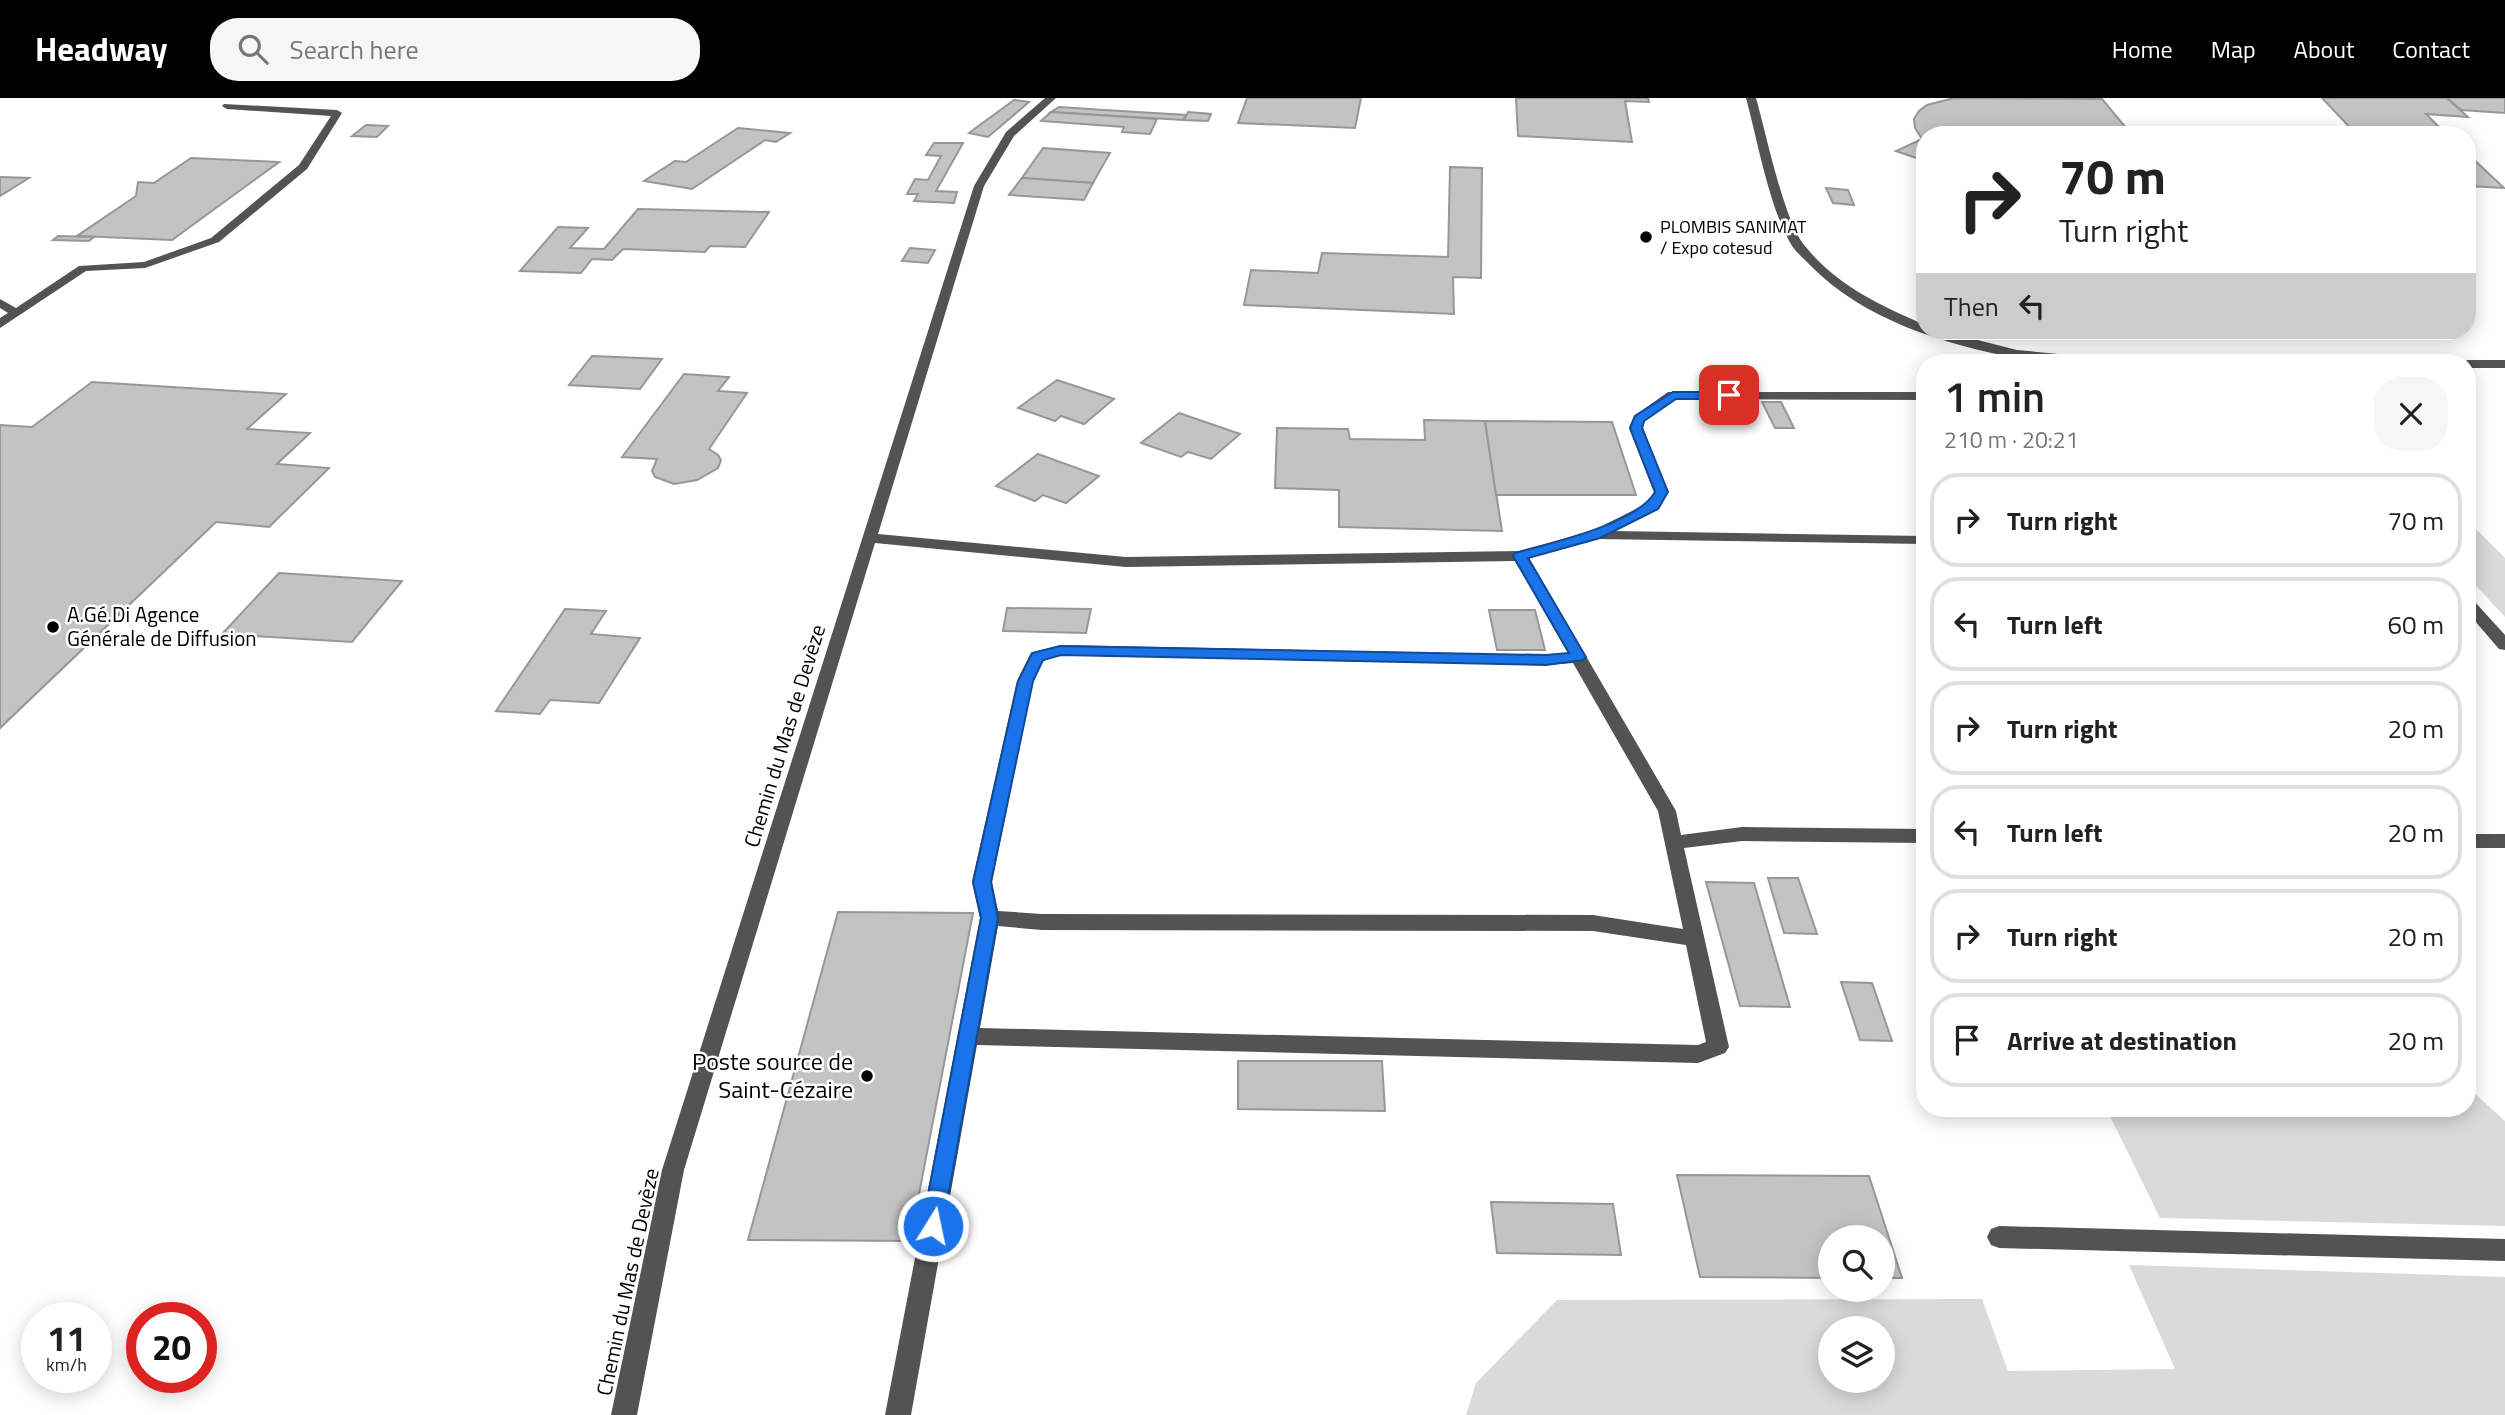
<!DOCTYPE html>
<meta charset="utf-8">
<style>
:root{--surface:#fff;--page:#f6f6f6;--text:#222;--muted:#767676;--line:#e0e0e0;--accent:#000}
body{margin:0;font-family:"Titillium Web",sans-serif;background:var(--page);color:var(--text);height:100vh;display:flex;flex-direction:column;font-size:26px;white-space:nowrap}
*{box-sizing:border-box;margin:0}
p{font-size:23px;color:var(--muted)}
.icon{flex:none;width:38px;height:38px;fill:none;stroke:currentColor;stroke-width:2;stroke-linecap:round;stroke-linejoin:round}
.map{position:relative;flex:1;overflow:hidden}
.side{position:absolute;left:1916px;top:256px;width:560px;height:763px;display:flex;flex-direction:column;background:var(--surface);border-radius:28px;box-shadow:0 4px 18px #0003}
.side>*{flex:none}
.banner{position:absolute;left:1916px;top:28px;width:560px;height:214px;border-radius:28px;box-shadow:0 4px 18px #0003;background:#fff;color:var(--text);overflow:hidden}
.tools{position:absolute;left:1818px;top:1127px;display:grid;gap:14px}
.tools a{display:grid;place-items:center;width:77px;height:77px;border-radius:50%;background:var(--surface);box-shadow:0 4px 18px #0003;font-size:35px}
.speed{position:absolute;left:21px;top:1204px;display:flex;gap:14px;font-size:35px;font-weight:700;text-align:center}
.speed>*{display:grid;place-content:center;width:91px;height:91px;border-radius:50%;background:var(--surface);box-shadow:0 4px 18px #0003;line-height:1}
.speed small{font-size:18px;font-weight:400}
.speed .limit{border:10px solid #d22;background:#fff;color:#111}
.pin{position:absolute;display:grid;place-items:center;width:60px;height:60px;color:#fff;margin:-30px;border-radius:14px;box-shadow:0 4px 10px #0006}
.me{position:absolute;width:77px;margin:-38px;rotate:10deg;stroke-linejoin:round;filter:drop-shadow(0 0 5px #0008)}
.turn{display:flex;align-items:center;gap:24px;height:147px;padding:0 28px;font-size:32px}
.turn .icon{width:91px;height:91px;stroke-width:2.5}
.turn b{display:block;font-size:49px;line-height:60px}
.then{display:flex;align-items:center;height:66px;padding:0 28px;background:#0003;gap:14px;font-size:26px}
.round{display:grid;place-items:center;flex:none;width:74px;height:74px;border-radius:28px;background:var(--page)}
.summary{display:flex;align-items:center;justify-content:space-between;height:119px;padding:0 28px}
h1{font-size:42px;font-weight:600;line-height:52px}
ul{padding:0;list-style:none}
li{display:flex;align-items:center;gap:21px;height:94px;margin:0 14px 10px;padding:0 14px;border:4px solid var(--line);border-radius:28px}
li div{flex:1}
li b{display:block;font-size:26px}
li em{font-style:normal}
header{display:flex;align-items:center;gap:42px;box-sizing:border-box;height:98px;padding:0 35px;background:var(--accent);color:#fff}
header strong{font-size:33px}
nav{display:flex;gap:38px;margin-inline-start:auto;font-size:24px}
.search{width:490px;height:63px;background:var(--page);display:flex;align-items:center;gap:18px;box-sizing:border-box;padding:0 24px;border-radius:28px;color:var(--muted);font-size:26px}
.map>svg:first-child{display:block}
.green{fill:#dadada;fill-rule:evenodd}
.building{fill:#c3c3c3;stroke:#979797;stroke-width:2}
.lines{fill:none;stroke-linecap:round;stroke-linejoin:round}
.minor{fill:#535353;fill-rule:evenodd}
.route{fill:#1a73e8;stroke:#114b97;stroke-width:2}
.poi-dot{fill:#000;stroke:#fff;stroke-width:2.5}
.labels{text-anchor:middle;stroke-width:5;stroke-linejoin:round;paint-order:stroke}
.far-poi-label{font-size:18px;fill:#000;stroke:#fff;text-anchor:start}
.poi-label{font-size:21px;fill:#000;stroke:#fff;text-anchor:start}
.street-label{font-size:21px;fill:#000;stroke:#fff}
.near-poi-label{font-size:24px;fill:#000;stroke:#fff;text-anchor:end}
</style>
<header>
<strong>Headway</strong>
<div class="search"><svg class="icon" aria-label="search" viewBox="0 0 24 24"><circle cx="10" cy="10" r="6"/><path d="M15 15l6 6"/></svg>Search here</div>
<nav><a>Home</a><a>Map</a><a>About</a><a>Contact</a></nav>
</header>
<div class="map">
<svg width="2505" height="1317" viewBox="0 0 2505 1317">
<rect width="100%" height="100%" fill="#fff"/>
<g class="green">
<path d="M2468,423L2505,460V519L2468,479Z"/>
<path d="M2468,992H2471L2505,1023V1128L2160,1120L2106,1010H2468Z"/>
<path d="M2129,1167L2505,1179V1317H1466L1476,1285L1557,1202L1982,1201L2008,1273L2175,1271ZM1830,1230H1883V1283H1830Z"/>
</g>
<g class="building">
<path d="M1247,0H1361L1355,30L1238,25Z"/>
<path d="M1516,0H1648L1649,4L1625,3L1632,44L1518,38Z"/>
<path d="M1954,0L2102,1L2132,37H1925V63L1896,53L1922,41L1915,30L1914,21L1919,13L1927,7Z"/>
<path d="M2322,0H2447L2468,19L2426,16L2447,37H2357Z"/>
<path d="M2447,0H2505V15L2461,12Z"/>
<path d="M1014,2L1029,4L988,39L969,35Z"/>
<path d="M1059,9L1120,13L1186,17L1183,22L1051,14Z"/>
<path d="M1051,14L1157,21L1150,36L1122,34L1124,29L1041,23Z"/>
<path d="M1188,14L1211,16L1208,23L1184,22Z"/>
<path d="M366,27L388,28L377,39L352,38Z"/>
<path d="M738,30L790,35L776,44L765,42L692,91L644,83L675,63L686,64Z"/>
<path d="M934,45H963L936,93L957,94L954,105L914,103L918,96H907L915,81L928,82L941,58L926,57Z"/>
<path d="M1043,50L1110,55L1093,85L1022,80Z"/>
<path d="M2468,56L2504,90L2468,88Z"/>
<path d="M191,60L279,64L172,142L77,138L136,98L138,84L154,85Z"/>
<path d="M1450,69L1482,70L1481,180L1453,179L1454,216L1244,207L1251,172L1318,175L1322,155L1448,159Z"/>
<path d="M0,79L29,80L0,98Z"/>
<path d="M1022,80L1093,85L1084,102L1009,97Z"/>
<path d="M1826,90L1848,92L1854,107L1833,105Z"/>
<path d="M638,111L769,114L745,149L710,148L705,154L623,151L612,162L592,161L581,175L520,173L558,129L588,130L570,150L604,151Z"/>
<path d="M58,138L94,139L89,143L53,142Z"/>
<path d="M910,150L935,152L928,165L902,163Z"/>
<path d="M592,258L662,261L640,291L569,287Z"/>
<path d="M684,276L729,279L718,293L747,295L709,351L718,357L721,362L718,370L697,382L674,386L655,379L652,373L657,361L622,359Z"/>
<path d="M1057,282L1114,301L1084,326L1061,318L1055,323L1018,310Z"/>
<path d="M92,284L286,296L247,331L310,335L277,366L329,370L269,429L216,424L0,630V327L32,329Z"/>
<path d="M1762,304H1781L1794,330H1775Z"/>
<path d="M1179,315L1240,336L1211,361L1188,354L1181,359L1141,345Z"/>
<path d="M1424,322L1485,323L1502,433L1339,429V392L1275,390L1277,330L1348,331L1350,341L1425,342Z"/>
<path d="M1485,323L1612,324L1636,397H1496Z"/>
<path d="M1038,356L1099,378L1066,405L1043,397L1035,403L996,388Z"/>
<path d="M279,475L402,483L352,544L222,536Z"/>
<path d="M1007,510L1091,511L1086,535L1003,533Z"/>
<path d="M565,511L606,513L591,536L640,540L599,605L550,602L540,616L496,613Z"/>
<path d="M1489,512H1535L1545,552H1497Z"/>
<path d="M1768,780H1798L1817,836L1784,835Z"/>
<path d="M1706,784L1754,785L1790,909L1740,908Z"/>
<path d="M838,814L973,815L910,1143L748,1142Z"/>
<path d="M1841,884L1872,885L1892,943L1860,942Z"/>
<path d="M1238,963H1382L1385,1013L1238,1011Z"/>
<path d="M1677,1077L1869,1078L1902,1180H1883V1139H1830V1180L1700,1179Z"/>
<path d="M1491,1104L1613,1106L1621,1157L1497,1155Z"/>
</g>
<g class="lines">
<g class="minor">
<path d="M1045,0H1056L1014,38L984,88L878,436L1126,459L1519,453L1592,433L1648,405L1654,394L1629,330L1634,318L1668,294H1925V302L1676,301L1645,323L1643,330L1668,394L1659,411L1614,433L1925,438V446L1596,441L1529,460L1676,713L1681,737L1742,729L1925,731V745L1742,743L1684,750L1729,949L1725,955L1698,965L977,947L911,1317H885L980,820L972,784L1017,583L1031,555L1061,547L1546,557L1568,555L1515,463L1126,469L875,445L684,1072L637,1317H611L662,1072L974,88L1006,34ZM1061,557L1546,567L1573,565L1658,713L1683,831L1593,817L1042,816L998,813L992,784L1033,583L1043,563ZM998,828L1042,832L1593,833L1686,847L1706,944L1698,947L980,930Z"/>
<path d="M1746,0H1756C1766,35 1784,123 1805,148C1837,188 1880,207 1925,227V233H1942L2017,252L2101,260L2107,264C2077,264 2046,265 2017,260C1945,247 1862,221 1810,167C1804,161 1797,155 1792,148C1769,109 1758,44 1746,0Z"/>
<path d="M224,6L337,12L342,15L307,71L219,144L145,170L86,173L0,230V220L8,215L0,210V201L16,210L79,168L144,164L211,140L299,67L331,18L227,11L222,8Z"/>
<path d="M2468,262H2505V270H2468V264H2463Z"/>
<path d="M2468,501L2474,503L2505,537V552L2499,551L2468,515Z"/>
<rect x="2468" y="736" width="37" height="14"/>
<path d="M1999,1128L2505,1141V1163L1999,1150L1991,1147L1987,1139L1991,1131Z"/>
</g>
</g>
<path class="route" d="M1673,294H1729L1735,297L1729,301H1676L1644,323L1642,330L1668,394L1658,411L1600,440L1528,460L1586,559L1583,562L1546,567L1061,557L1043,562L1033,583L991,784L998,820L943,1128L940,1134L933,1137L925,1134L922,1128L981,820L973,784L1018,583L1032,555L1060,548L1546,557L1569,555L1513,458L1515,455C1550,445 1637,426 1655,394L1630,330L1635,318Z"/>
<g class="poi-dot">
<circle cx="1646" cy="139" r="7"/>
<circle cx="53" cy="529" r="7"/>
<circle cx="867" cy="978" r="7"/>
</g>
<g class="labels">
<g class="far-poi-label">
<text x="1660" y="135">PLOMBIS SANIMAT<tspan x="1660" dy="21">/ Expo cotesud</tspan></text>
</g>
<g class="poi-label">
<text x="67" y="524">A.Gé.Di Agence<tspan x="67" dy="24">Générale de Diffusion</tspan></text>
</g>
<g class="street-label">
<text transform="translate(785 638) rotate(-73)" y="7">Chemin du Mas de Devèze</text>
<text transform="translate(628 1184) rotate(-78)" y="7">Chemin du Mas de Devèze</text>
</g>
<g class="near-poi-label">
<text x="853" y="972">Poste source de<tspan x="853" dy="28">Saint-Cézaire</tspan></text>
</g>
</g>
</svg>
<div class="tools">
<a><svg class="icon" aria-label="search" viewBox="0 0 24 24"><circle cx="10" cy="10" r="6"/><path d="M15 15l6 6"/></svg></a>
<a><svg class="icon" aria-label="layers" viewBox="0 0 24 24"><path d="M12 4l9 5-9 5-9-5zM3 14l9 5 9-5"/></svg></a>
</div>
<div class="speed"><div>11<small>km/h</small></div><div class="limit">20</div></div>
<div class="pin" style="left:1729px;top:297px;background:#d93025"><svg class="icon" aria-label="arrive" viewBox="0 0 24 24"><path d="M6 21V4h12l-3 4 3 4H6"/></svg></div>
<svg class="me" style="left:933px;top:1128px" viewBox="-20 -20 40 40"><circle r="17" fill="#1a73e8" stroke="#fff" stroke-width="3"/><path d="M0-11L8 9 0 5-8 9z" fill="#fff"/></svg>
<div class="banner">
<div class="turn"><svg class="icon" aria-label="right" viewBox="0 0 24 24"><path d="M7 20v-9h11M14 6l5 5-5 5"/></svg><div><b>70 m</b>Turn right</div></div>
<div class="then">Then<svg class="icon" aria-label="left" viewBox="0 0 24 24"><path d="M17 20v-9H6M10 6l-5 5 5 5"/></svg></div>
</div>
<section class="side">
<div class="summary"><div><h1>1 min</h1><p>210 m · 20:21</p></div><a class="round"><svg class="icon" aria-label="close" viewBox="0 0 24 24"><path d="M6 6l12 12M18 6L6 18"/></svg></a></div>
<ul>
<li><svg class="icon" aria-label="right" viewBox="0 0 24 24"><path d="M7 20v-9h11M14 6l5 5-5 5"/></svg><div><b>Turn right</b></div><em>70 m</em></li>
<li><svg class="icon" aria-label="left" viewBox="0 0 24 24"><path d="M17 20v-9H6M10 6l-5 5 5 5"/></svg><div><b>Turn left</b></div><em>60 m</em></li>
<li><svg class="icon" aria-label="right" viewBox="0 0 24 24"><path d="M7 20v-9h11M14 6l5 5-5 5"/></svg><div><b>Turn right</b></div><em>20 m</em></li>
<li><svg class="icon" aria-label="left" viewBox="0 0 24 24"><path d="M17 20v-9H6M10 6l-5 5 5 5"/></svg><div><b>Turn left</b></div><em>20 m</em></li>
<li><svg class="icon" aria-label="right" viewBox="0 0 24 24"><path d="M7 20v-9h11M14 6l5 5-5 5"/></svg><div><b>Turn right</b></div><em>20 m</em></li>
<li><svg class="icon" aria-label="arrive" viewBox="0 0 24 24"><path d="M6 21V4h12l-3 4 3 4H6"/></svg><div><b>Arrive at destination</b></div><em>20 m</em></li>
</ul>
</section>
</div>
